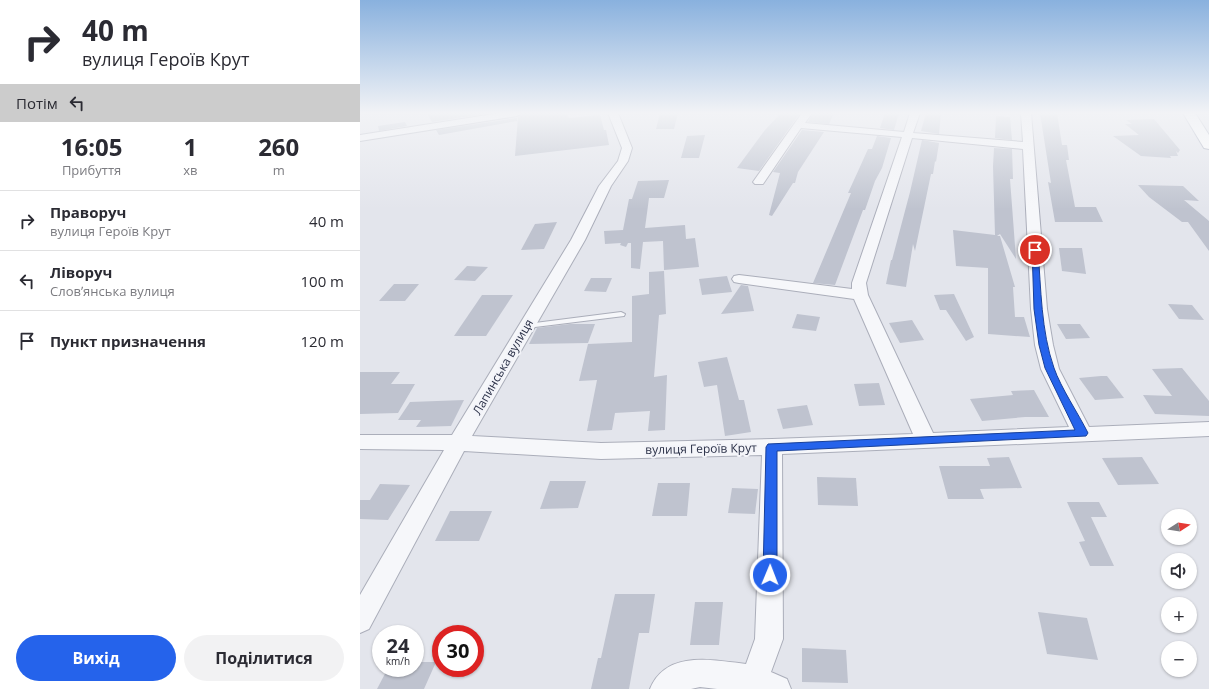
<!DOCTYPE html>
<html lang="uk">
<meta charset="utf-8">
<style>
:root{--surface:#fff;--page:#f2f2f3;--text:#2b2b33;--muted:#7c7c81;--line:#e1e1e2;--accent:#2563eb}
body{margin:0;font-family:"Open Sans",sans-serif;background:var(--page);color:var(--text);height:100vh;display:flex;flex-direction:column;font-size:15px;white-space:nowrap}
*{box-sizing:border-box;margin:0}
p{font-size:13px;color:var(--muted)}
.icon{flex:none;width:22px;height:22px;fill:none;stroke:currentColor;stroke-width:2;stroke-linecap:round;stroke-linejoin:round}
.map{position:relative;flex:1;overflow:hidden}
.details{display:flex;flex-direction:column;background:var(--surface);width:360px}
.details>*{flex:none}
.guide{background:#fff;color:var(--text);overflow:hidden}
.needle{width:26px;rotate:78deg}
.fabs{position:absolute;left:801px;top:509px;display:grid;gap:8px}
.fabs a{display:grid;place-items:center;width:36px;height:36px;border-radius:50%;background:var(--surface);box-shadow:0 1px 3px #0004;font-size:20px}
.speed{position:absolute;left:12px;top:625px;display:flex;gap:8px;font-size:20px;font-weight:700;text-align:center}
.speed>*{display:grid;place-content:center;width:52px;height:52px;border-radius:50%;background:var(--surface);box-shadow:0 1px 3px #0004;line-height:1}
.speed small{font-size:10px;font-weight:400}
.speed .limit{border:6px solid #d22;background:#fff;color:#111}
.pin{position:absolute;display:grid;place-items:center;width:34px;height:34px;color:#fff;margin:-17px;border:2px solid #fff;border-radius:50%;box-shadow:0 1px 4px #0007}
.me{position:absolute;width:44px;margin:-22px;rotate:1deg;stroke-linejoin:round;filter:drop-shadow(0 0 3px #0008)}
.turn{display:flex;align-items:center;gap:14px;height:84px;padding:0 16px;font-size:18px}
.turn .icon{width:52px;height:52px;stroke-width:2.5}
.turn b{display:block;font-size:28px;line-height:34px}
.then{display:flex;align-items:center;height:38px;padding:0 16px;background:#0003;gap:8px;font-size:15px}
.eta{display:flex;justify-content:space-evenly;align-items:center;height:68px;text-align:center}
.eta b{font-size:24px;font-weight:700;line-height:28px}
.action{display:flex;gap:8px;margin-top:auto;padding:8px 16px}
.action a{flex:1;height:46px;border-radius:24px;background:var(--accent);color:#fff;font-size:16px;font-weight:700;line-height:46px;text-align:center}
.action a+a{background:var(--page);color:var(--text)}
ul{padding:0;list-style:none}
li{display:flex;align-items:center;gap:12px;height:60px;padding:0 16px;border-top:1px solid var(--line)}
li div{flex:1}
li b{display:block;font-size:15px}
li em{font-style:normal}
main{display:flex;flex:1;min-height:0}
.map>svg:first-child{display:block}
.building{fill:#bfc3cf}
.lines{fill:none;stroke-linecap:round;stroke-linejoin:round}
.service-casing{stroke:#abaeba;stroke-width:2}
.minor-casing{stroke:#abaeba;stroke-width:2}
.primary-casing{stroke:#a1a7b9;stroke-width:2}
.service{fill:#f6f7fa;fill-rule:evenodd}
.minor{fill:#f6f7fa;fill-rule:evenodd}
.primary{fill:#fff;fill-rule:evenodd}
.route{fill:#2563eb;stroke:#184099}
.labels{text-anchor:middle;stroke-width:4;stroke-linejoin:round;paint-order:stroke}
.street-label{font-size:12px;fill:#292f46;stroke:#f3f4f9}
</style>
<main>
<section class="details">
<div class="guide">
<div class="turn"><svg class="icon" aria-label="right" viewBox="0 0 24 24"><path d="M7 20v-9h11M14 6l5 5-5 5"/></svg><div><b>40 m</b>вулиця Героїв Крут</div></div>
<div class="then">Потім<svg class="icon" aria-label="left" viewBox="0 0 24 24"><path d="M17 20v-9H6M10 6l-5 5 5 5"/></svg></div>
</div>
<div class="eta">
<div><b>16:05</b><p>Прибуття</p></div>
<div><b>1</b><p>хв</p></div>
<div><b>260</b><p>m</p></div>
</div>
<ul>
<li><svg class="icon" aria-label="right" viewBox="0 0 24 24"><path d="M7 20v-9h11M14 6l5 5-5 5"/></svg><div><b>Праворуч</b><p>вулиця Героїв Крут</p></div><em>40 m</em></li>
<li><svg class="icon" aria-label="left" viewBox="0 0 24 24"><path d="M17 20v-9H6M10 6l-5 5 5 5"/></svg><div><b>Ліворуч</b><p>Словʼянська вулиця</p></div><em>100 m</em></li>
<li><svg class="icon" aria-label="arrive" viewBox="0 0 24 24"><path d="M6 21V4h12l-3 4 3 4H6"/></svg><div><b>Пункт призначення</b></div><em>120 m</em></li>
</ul>
<div class="action"><a>Вихід</a><a>Поділитися</a></div>
</section>
<div class="map">
<svg width="849" height="689" viewBox="0 0 849 689">
<rect width="100%" height="100%" fill="#e3e5ec"/>
<g class="building">
<path d="M67,113H130L72,122Z"/>
<path d="M163,113H205L209,118L240,115L244,130H246L249,145L155,156L158,117Z"/>
<path d="M300,113H318L314,129H296Z"/>
<path d="M421,113H440L399,171L377,168L405,130Z"/>
<path d="M453,113H474L469,124L448,122Z"/>
<path d="M525,113H539L534,130L520,128Z"/>
<path d="M566,113H581L579,134L561,131Z"/>
<path d="M680,113H697L702,145H707L709,160H706L715,207H736L743,222H695L688,182L691,183Z"/>
<path d="M636,116L650,117L652,140L635,138Z"/>
<path d="M157,118V121L79,135L76,130Z"/>
<path d="M794,119L820,150L818,153L816,151L818,156H810L811,158L781,156L753,136L779,135L765,124H772L766,120Z"/>
<path d="M45,122L47,126L19,131L18,126Z"/>
<path d="M442,130L464,132L438,172L435,183H433L412,216L409,215L420,173L413,172Z"/>
<path d="M345,135L339,158H321L327,136Z"/>
<path d="M517,136L531,138L522,168L515,181L505,210H503L475,285L453,283L491,193H488L499,169L508,149H512Z"/>
<path d="M562,140L579,143L576,162L575,161L573,174H571L555,251L553,244L546,287L526,284L531,260H532L550,192Z"/>
<path d="M634,148L652,149L653,179H650L656,259L640,234L637,236H640L655,287H653L655,317H664L670,337L628,334V268L596,266L593,230L635,235L633,166Z"/>
<path d="M309,180L304,198H289L285,228L325,225L326,239L335,238L339,267L304,270L303,241L283,242L280,269L271,268V243H268L266,247L260,245L261,243L245,244L244,231L263,230L269,199H272L278,181Z"/>
<path d="M778,185L823,186L839,201L824,200L849,221V251L828,222H822L789,197Z"/>
<path d="M197,222L184,249L161,250L175,224Z"/>
<path d="M699,248H722L726,274L702,271Z"/>
<path d="M107,266L128,267L115,281L94,280Z"/>
<path d="M304,271L306,314L299,315L294,377L307,375L305,430L288,431L290,411L255,413L252,430L227,431L237,380L219,381L228,344L272,342V296L289,294V272Z"/>
<path d="M367,276L372,292L342,295L339,279Z"/>
<path d="M231,278H252L246,292L224,291Z"/>
<path d="M34,284H59L45,301H19Z"/>
<path d="M381,285L388,286L394,311L361,314Z"/>
<path d="M594,294L614,337L606,341L586,310H580L574,295Z"/>
<path d="M122,295H153L126,336H94Z"/>
<path d="M808,304L832,305L844,320L819,319Z"/>
<path d="M437,314L460,317L456,331L432,328Z"/>
<path d="M552,320L564,340L540,343L529,323Z"/>
<path d="M210,324H235L228,343L169,344L177,328Z"/>
<path d="M697,324H720L730,338L706,339Z"/>
<path d="M367,357L379,400H384L391,432L365,436L357,385L344,387L338,362Z"/>
<path d="M822,368L849,401V416L795,414L783,395L812,396L792,369Z"/>
<path d="M0,372H40L31,384H55L38,413L0,414Z"/>
<path d="M741,376H747L764,398L735,400L719,378Z"/>
<path d="M519,383L525,405L499,406L494,384Z"/>
<path d="M674,390L689,417H665L622,421L610,399L653,395L651,391Z"/>
<path d="M104,400L91,426L56,427L61,420H38L50,402Z"/>
<path d="M447,405L453,425L423,429L417,409Z"/>
<path d="M649,457L662,488L620,489L624,499H588L579,466H630L627,458Z"/>
<path d="M782,457L799,484L758,485L742,458Z"/>
<path d="M457,477L496,478L498,506L458,505Z"/>
<path d="M190,481H226L218,508L180,509Z"/>
<path d="M298,483H330L327,516H292Z"/>
<path d="M20,484L50,485L28,520L0,519V500H10Z"/>
<path d="M372,488L398,489L395,514L368,513Z"/>
<path d="M707,502H739L747,517H731L754,566H730L719,542L725,541Z"/>
<path d="M90,511H132L119,541H75Z"/>
<path d="M255,594H295L289,633H279L269,689H231L238,658H241Z"/>
<path d="M335,602H363L359,645H330Z"/>
<path d="M678,612L727,618L738,660L687,654Z"/>
<path d="M442,648L486,650L488,683L442,682Z"/>
<path d="M55,662H76L64,689H17L28,668H55Z"/>
</g>
<g class="lines">
<g class="service-casing">
<path id="service" d="M261,312L265,314L264,316L167,328L163,326L167,324Z"/>
</g>
<g class="minor-casing">
<g id="minor">
<path d="M140,113H162L157,116L0,141V135Z"/>
<path d="M248,113H258L272,148L268,161L251,186L225,240L112,436L241,443L412,439L553,434L494,299L379,283L374,282L372,279L374,276L379,275L492,289V283L542,137L441,128L403,184H395L393,182L442,113H452L445,123L544,132L550,113H560L553,133L663,142L661,113H671L687,309L693,345L699,369L729,427L849,422V436L422,454L423,639L411,672L427,679L431,689H357L340,687L331,689H290C306,650 352,660 386,664L395,639L402,455L241,459L104,451L9,629L0,633V595L84,450L0,449V435H92L211,240L239,186L258,161L262,148ZM552,138L663,149L671,309L675,345L681,369L709,427L573,433L508,295L506,283Z"/>
</g>
</g>
<g class="primary-casing">
<path id="primary" d="M823,113H835L849,135V149L844,148Z"/>
</g>
<use href="#service" class="service"/>
<use href="#minor" class="minor"/>
<use href="#primary" class="primary"/>
</g>
<linearGradient id="sky" x2="0" y2="1"><stop stop-color="#89b1de"/><stop offset="0.54" stop-color="#f2f3f6"/><stop offset="1" stop-color="#f2f3f6" stop-opacity="0"/></linearGradient>
<rect width="849" height="209" fill="url(#sky)"/>
<path class="route" d="M672,248H675L678,250C681,288 681,331 694,368C701,388 718,413 728,433L726,436L417,451V575L415,579L410,581L405,579L403,575L406,447L408,444L715,430L685,368L679,345L674,309Z"/>
<g class="labels">
<g class="street-label">
<text transform="translate(143 367) rotate(-60)" y="4">Лапинська вулиця</text>
<text transform="translate(341 449) rotate(-1)" y="4">вулиця Героїв Крут</text>
</g>
</g>
</svg>
<div class="fabs">
<a><svg class="needle" viewBox="-14 -14 28 28"><path d="M0-13l5 13h-10z" fill="#e53935"/><path d="M0 13l5-13h-10z" fill="#7c7c81"/></svg></a>
<a><svg class="icon" aria-label="sound" viewBox="0 0 24 24"><path d="M4 9h4l5-4v14l-5-4H4zM17 9q2 3 0 6"/></svg></a>
<a>+</a>
<a>−</a>
</div>
<div class="speed"><div>24<small>km/h</small></div><div class="limit">30</div></div>
<div class="pin" style="left:675px;top:250px;background:#d93025"><svg class="icon" aria-label="arrive" viewBox="0 0 24 24"><path d="M6 21V4h12l-3 4 3 4H6"/></svg></div>
<svg class="me" style="left:410px;top:575px" viewBox="-20 -20 40 40"><circle r="17" fill="#2563eb" stroke="#fff" stroke-width="3"/><path d="M0-11L8 9 0 5-8 9z" fill="#fff"/></svg>
</div>
</main>
